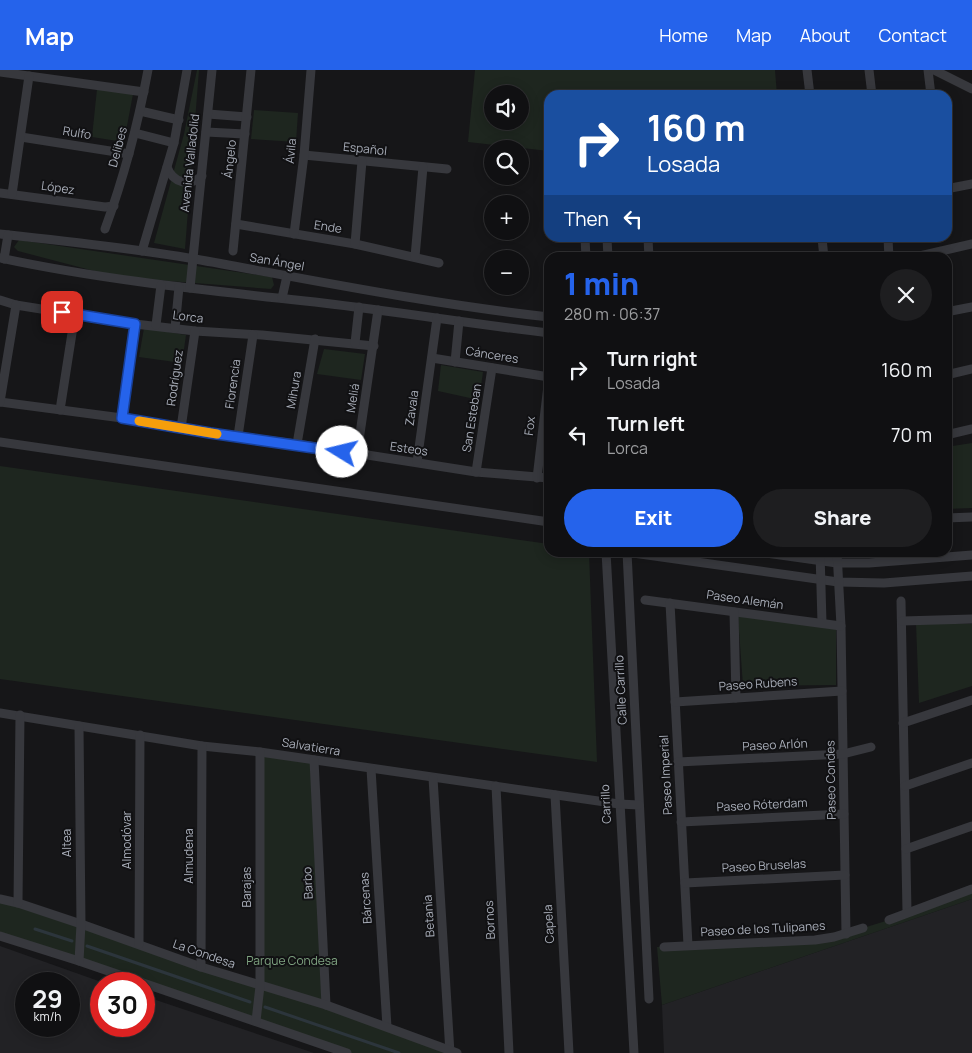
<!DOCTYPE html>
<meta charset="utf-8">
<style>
:root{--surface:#101012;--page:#1e1e20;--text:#f1f3f6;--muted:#9c9d9f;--line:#303032;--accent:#2563eb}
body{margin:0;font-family:Manrope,sans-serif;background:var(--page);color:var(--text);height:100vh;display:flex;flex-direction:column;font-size:19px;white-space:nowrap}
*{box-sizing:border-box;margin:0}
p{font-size:16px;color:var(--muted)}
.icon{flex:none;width:28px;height:28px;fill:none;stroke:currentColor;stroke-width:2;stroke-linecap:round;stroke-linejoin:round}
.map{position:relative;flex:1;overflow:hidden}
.drawer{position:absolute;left:544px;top:182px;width:408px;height:305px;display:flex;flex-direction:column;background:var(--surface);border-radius:15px;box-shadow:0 2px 12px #0003,0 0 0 1px var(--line)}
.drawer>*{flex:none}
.top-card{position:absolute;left:544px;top:20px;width:408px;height:152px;border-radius:15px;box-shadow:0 2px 12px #0003,0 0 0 1px var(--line);background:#1a4fa0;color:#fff;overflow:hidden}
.tools{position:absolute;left:484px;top:15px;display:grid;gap:10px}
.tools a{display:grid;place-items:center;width:45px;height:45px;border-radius:50%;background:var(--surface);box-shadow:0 2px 12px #0003,0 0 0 1px var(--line);font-size:25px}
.speed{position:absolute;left:15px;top:902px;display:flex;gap:10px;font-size:25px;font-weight:700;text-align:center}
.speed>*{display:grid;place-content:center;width:65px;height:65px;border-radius:50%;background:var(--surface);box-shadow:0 2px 12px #0003,0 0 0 1px var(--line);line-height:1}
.speed small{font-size:12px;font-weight:400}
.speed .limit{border:8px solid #d22;background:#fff;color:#111}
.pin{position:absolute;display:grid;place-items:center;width:42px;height:42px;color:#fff;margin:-21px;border-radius:10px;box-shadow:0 2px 8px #0006}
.me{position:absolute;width:55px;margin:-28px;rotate:279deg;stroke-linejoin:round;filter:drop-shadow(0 0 4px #0008)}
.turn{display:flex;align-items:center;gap:18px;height:105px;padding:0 20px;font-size:22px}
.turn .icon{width:65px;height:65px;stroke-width:2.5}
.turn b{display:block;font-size:35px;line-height:42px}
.then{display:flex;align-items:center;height:48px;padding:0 20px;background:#0003;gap:10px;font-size:19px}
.round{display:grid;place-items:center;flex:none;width:52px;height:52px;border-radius:26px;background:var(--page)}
.headline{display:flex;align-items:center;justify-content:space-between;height:85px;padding:0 20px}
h1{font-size:30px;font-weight:800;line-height:38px;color:var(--accent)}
.cta{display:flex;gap:10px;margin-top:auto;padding:10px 20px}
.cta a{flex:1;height:58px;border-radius:30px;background:var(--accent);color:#fff;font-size:20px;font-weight:800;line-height:58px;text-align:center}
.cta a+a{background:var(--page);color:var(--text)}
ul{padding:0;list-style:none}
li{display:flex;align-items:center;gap:15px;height:65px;padding:0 20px}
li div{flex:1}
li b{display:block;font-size:19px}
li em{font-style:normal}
header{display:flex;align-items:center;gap:30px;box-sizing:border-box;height:70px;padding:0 25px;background:var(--accent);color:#fff}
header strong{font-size:24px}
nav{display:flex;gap:28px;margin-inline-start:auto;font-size:18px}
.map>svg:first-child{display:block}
.built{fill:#222225;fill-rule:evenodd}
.green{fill:#1e261f;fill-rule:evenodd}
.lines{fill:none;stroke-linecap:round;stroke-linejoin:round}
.stream{stroke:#2c353c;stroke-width:3}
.minor{stroke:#37383d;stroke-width:9}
.route-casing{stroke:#184099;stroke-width:12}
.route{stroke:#2563eb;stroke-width:9}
.slow{stroke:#f59e0b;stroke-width:9}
.labels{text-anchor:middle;stroke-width:4;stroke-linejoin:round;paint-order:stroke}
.street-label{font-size:12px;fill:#a8adb8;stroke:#111113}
.park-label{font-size:12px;fill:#7fa381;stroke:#111113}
</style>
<header>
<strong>Map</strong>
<nav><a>Home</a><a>Map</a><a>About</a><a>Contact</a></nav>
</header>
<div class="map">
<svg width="972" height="983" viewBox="0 0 972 983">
<rect width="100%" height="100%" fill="#161618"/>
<g class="built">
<path d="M972,829V983H664L662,935Z"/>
<path d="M0,876L107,914H101V956H144V926L314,983H0ZM26,914H69V956H26Z"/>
</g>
<g class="green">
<path d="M197,0H199L185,179L154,173L184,64Z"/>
<path d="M475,0H775L777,25H549V81L468,72ZM492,24H520V51H492Z"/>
<path d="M97,19L133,24L124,72L92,67Z"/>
<path d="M254,40L298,43L296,72L251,69Z"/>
<path d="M19,170L272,207L274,215L271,219L117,207L18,181L14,177Z"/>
<path d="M144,258L186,265L182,293L139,287Z"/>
<path d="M324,279L365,284L361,310L317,304Z"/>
<path d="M441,295L483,302L479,330L438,321Z"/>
<path d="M972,373V438L946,439V377Z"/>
<path d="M0,396L549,474V482L589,483L597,692L0,609Z"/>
<path d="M738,546L836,559V615L743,616Z"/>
<path d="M916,553L972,554V616L919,633Z"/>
<path d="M260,682L314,690L326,935L457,983H347L0,866V829L259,916Z"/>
<path d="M972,819V829L662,935L657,877L815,870L863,858L889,850Z"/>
</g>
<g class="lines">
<g class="stream">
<path d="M35,859L72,871"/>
<path d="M87,876L250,932"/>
<path d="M265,937L399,983"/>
</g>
<g class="minor">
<path d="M807,0L810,25"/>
<path d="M869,0L872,25"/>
<path d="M928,0L931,25"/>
<path d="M934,0L972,19"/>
<path d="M0,2L144,22"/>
<path d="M140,41L179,50"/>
<path d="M208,44L247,47"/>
<path d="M206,62L245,64"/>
<path d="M135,63L174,73"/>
<path d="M21,67L129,84"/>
<path d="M304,85L447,99"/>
<path d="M167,97C173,113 189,117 202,106"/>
<path d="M946,119L972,114"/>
<path d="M0,123L105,137L114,136"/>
<path d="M12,124L29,6"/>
<path d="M236,154L355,174L439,193"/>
<path d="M105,159C124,107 138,54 148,0"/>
<path d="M0,164C65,171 131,178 195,189C312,210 430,234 549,247"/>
<path d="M294,164L304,85L311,0"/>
<path d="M585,168L586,188"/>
<path d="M607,168L608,188"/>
<path d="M648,168L649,188"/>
<path d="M822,168L824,188"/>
<path d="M888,168L889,188"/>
<path d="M355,174L362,91"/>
<path d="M142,181L174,73L187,0"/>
<path d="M233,181L251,0"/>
<path d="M415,187L423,97"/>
<path d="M0,188C107,211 215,221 323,233C399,242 473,254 549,263"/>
<path d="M911,188L972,174"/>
<path d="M4,189L8,165"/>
<path d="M190,218L212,0"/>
<path d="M282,228L287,206"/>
<path d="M0,230L16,235L135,254L195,261L262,265L374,276"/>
<path d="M946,242L972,237"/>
<path d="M156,255L161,215"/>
<path d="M175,258L179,217"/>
<path d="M355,273L359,237"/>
<path d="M432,288L549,307"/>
<path d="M455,292L459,251"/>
<path d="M946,305L972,299"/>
<path d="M0,332L122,348L211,363L297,374L476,402L549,408"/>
<path d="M0,332L16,235"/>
<path d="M60,340L75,244"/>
<path d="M122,348L135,254"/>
<path d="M181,358L195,261"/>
<path d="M946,365L972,359"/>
<path d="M238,366L253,265"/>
<path d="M0,372L549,452"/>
<path d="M297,374L315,269"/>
<path d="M357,384L378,240"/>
<path d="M417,392L437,248"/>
<path d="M476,402L492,298"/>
<path d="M537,408L549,307"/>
<path d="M946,448L972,447"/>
<path d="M606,482L634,983"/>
<path d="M626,482L838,512L884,513L972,506"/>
<path d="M627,482L649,929"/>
<path d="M759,482L837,493H869L972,485"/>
<path d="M820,482L822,553"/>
<path d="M837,482L841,556L846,864"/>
<path d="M645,530L841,556"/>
<path d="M901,531L907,842"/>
<path d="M670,533L688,875"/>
<path d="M734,542L736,628"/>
<path d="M902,551L972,549"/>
<path d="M675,632L842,621"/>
<path d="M0,643L202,676L260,682L619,734L639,735"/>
<path d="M903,653L972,630"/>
<path d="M314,690L326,935"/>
<path d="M678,692L843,684L871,677"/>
<path d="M371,699L387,957"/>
<path d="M433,708L450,983"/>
<path d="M496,716L509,983"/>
<path d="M905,716L972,693"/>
<path d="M555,725L569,983"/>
<path d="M681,752L844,744"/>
<path d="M906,779L972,756"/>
<path d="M685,813L845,805"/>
<path d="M0,829L18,833L81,854L201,897L326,935L457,983"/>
<path d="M18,833L20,645"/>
<path d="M889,850L972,819"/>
<path d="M0,866L79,891L347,983"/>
<path d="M139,874L140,665"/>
<path d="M664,877L815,870L834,867L863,858"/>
<path d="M79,891L81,854L79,656"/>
<path d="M201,897L202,676"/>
<path d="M256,951L260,916V682"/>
</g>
</g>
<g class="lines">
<g class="route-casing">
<path id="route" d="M62,242L135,254L122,348L210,363L342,382"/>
</g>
<use href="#route" class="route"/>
<path class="slow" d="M139,351L217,364"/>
</g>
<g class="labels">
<g class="street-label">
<text transform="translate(77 63) rotate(9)" y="4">Rulfo</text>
<text transform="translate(118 77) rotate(-75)" y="4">Delibes</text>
<text transform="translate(365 79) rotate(6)" y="4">Español</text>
<text transform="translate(291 81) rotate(-84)" y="4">Ávila</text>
<text transform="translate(230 89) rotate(-84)" y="4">Ángelo</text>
<text transform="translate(190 93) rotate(-84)" y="4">Avenida Valladolid</text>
<text transform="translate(58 118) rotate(8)" y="4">López</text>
<text transform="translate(328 157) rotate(9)" y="4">Ende</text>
<text transform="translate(277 192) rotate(10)" y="4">San Ángel</text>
<text transform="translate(188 247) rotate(7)" y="4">Lorca</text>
<text transform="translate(492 285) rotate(9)" y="4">Cánceres</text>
<text transform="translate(175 308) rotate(-82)" y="4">Rodríguez</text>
<text transform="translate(233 314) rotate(-82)" y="4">Florencia</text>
<text transform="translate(294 320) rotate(-80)" y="4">Mihura</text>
<text transform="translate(353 328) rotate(-81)" y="4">Meliá</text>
<text transform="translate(412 338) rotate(-82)" y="4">Zavala</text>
<text transform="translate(472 348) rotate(-81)" y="4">San Esteban</text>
<text transform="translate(530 356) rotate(-83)" y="4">Fox</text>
<text transform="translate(409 379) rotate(8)" y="4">Esteos</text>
<text transform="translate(745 530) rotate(8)" y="4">Paseo Alemán</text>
<text transform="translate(758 614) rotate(-4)" y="4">Paseo Rubens</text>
<text transform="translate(621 620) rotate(-93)" y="4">Calle Carrillo</text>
<text transform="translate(775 675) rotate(-3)" y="4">Paseo Arlón</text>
<text transform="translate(311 677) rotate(9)" y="4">Salvatierra</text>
<text transform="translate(666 705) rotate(-93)" y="4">Paseo Imperial</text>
<text transform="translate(831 710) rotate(-91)" y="4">Paseo Condes</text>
<text transform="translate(606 734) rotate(-93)" y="4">Carrillo</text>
<text transform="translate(762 735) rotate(-3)" y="4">Paseo Róterdam</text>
<text transform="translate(127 770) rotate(-90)" y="4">Almodóvar</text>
<text transform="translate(67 773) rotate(-90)" y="4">Altea</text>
<text transform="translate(189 786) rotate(-90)" y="4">Almudena</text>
<text transform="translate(764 796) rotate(-3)" y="4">Paseo Bruselas</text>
<text transform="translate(308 813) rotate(-93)" y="4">Barbo</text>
<text transform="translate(247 817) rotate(-90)" y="4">Barajas</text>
<text transform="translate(366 828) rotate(-94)" y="4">Bárcenas</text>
<text transform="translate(429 846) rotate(-94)" y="4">Betania</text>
<text transform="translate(490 850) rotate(-93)" y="4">Bornos</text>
<text transform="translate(549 854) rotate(-93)" y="4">Capela</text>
<text transform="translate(763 859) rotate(-3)" y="4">Paseo de los Tulipanes</text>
<text transform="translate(204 884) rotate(19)" y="4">La Condesa</text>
</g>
<g class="park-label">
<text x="292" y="895">Parque Condesa</text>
</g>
</g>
</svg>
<div class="tools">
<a><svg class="icon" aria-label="sound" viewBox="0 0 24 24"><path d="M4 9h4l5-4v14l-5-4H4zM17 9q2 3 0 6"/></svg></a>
<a><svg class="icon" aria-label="search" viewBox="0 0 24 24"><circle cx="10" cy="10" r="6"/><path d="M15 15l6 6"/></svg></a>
<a>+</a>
<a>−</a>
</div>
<div class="speed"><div>29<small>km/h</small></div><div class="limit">30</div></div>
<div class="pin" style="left:62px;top:242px;background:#d93025"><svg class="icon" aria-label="arrive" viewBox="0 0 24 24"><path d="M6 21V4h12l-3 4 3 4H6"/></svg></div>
<svg class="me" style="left:342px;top:382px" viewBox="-20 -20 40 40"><circle r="19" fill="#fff"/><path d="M0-13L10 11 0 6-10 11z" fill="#2563eb"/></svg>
<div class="top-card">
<div class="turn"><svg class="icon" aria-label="right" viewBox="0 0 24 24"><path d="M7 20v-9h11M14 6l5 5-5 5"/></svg><div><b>160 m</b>Losada</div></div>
<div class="then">Then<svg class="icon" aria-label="left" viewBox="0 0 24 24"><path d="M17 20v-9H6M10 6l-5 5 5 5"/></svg></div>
</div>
<section class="drawer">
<div class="headline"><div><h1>1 min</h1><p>280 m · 06:37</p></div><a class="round"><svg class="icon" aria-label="close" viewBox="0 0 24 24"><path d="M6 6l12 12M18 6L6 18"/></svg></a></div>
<ul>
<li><svg class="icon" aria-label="right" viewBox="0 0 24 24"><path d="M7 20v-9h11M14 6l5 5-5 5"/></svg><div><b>Turn right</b><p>Losada</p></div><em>160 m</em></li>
<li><svg class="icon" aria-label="left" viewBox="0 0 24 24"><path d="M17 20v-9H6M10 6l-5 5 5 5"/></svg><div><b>Turn left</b><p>Lorca</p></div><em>70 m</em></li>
</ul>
<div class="cta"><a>Exit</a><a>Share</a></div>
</section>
</div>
